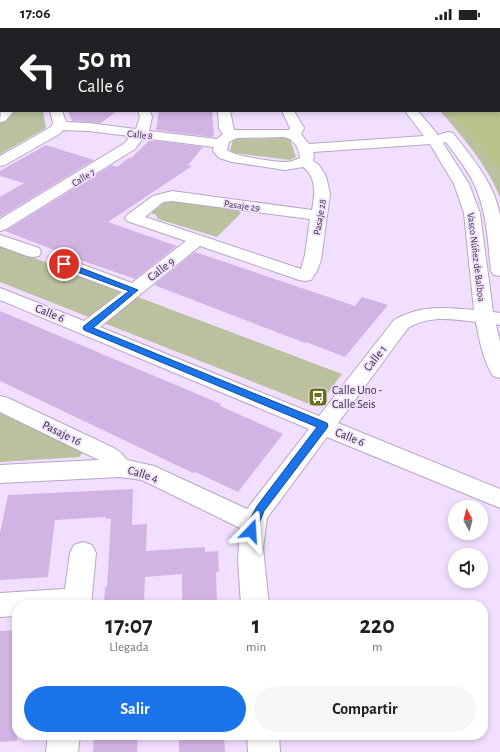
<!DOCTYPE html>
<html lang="es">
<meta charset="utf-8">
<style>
:root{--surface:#fff;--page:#f6f6f6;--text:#202124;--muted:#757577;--accent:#1a73e8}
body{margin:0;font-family:"Alegreya Sans",sans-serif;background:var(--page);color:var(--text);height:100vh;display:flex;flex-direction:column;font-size:15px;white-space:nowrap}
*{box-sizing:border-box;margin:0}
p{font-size:13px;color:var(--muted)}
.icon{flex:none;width:22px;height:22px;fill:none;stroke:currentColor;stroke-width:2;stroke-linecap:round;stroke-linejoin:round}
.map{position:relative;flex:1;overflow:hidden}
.panel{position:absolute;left:12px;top:572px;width:476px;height:140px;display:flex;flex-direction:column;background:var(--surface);border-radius:16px;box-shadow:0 2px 6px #0003}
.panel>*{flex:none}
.banner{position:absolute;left:0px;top:0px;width:500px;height:84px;box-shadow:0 2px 6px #0003;background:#202124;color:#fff;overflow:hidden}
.needle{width:26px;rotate:353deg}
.controls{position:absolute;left:448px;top:472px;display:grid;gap:8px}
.controls a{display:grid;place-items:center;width:40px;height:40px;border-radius:50%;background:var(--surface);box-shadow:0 2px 6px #0003;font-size:20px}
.pin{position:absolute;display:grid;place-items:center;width:34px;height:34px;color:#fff;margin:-17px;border:2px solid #fff;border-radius:50%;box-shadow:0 1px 4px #0007}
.me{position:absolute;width:44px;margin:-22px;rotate:20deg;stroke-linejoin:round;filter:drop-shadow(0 0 3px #0008)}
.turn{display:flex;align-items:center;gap:14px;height:84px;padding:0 12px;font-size:18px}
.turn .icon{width:52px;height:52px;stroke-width:2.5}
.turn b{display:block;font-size:28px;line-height:34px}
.eta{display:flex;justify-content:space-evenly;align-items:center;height:68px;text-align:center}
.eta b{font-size:24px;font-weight:700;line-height:28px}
.primary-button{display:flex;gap:8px;margin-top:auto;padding:8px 12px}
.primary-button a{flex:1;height:46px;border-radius:24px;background:var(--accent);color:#fff;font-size:16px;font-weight:700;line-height:46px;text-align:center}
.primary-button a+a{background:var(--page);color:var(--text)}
.status{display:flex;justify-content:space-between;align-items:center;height:28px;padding:0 20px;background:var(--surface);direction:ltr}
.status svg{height:11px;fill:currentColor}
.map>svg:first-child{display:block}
.green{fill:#bbc19f}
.water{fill:#bbc38c}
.building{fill:#d1b4e4}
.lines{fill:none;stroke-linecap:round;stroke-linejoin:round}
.minor-casing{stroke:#b8a6c5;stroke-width:2}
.minor{fill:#fff;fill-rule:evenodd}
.route{fill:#1a73e8;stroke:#114b97}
.labels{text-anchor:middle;stroke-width:3.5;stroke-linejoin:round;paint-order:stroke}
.far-street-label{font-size:10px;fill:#37303c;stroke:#f2dfff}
.street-label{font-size:12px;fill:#37303c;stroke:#f2dfff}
.poi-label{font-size:12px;fill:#37303c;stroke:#f2dfff;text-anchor:start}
</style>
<div class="status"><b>17:06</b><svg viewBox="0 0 49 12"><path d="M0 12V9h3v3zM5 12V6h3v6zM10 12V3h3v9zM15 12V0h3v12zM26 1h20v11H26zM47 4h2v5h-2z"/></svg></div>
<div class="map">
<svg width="500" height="724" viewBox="0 0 500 724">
<rect width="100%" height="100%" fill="#f2dfff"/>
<g class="green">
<path d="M499,21H500V169C487,137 463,109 440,83H499Z"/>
<path d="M12,83H43L46,100L0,126V94Z"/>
<path d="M282,110L290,111L296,129L290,132L235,125L230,123L233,112L238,111Z"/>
<path d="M177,171L245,181L217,209L158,191L156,187L151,185L166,173Z"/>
<path d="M0,217L342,346L317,379L0,254Z"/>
<path d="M0,384L83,424L79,429L0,434Z"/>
</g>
<path class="water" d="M499,45L500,46V141L488,130L468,102L445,83H499Z"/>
<g class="building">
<path d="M68,83H117L101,95L72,93Z"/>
<path d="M159,83L179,84L212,83L214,107L212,109L156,102Z"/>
<path d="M150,112L203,119L188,137L192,138L108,194L177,218L135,251L72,229L5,203L112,137L117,139L130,129L131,130Z"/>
<path d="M46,117L94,132L0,189V169L24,155L0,148V143Z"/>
<path d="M195,224L355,278L362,269L388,277L345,329L306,314L305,315L154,257Z"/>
<path d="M0,283L221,376L220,378L283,406L238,464L195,444L193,445L0,353Z"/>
<path d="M133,461L132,497L147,496L146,523L205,519V524L218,523L219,544H216L217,576L182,577V546L145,549L144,577H104L105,559H107L111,491H106V489L55,492L48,549L0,552V505L8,467Z"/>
<path d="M17,602V713L0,714V603Z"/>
<path d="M94,707H138L137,724H93Z"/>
<path d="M207,707H224L225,724H179V709Z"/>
</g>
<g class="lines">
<g class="minor-casing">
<g id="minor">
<path d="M0,0H5V1H1L0,5Z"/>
<path d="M40,0H50L51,1H41Z"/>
<rect x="119" y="0" width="10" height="1"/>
<path d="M142,0H172L171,1Z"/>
<path d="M191,0H201L202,1H192Z"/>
<path d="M309,0H319L320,1H310Z"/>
<path d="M471,0H482L483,1H472Z"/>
<rect x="499" y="9" width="1" height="6"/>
<rect x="0" y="22" width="1" height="6"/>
<path d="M1,82V83H14L5,93L0,94Z"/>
<path d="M50,83H62L66,94L88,95L136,101L140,89L138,83H150L152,89L149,103L217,111L223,106L219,101L218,83H230L234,102H289L290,100L282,83H294L304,100L301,106L309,116L424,108L405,83H418L438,107L448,104L453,105C472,130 494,154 500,187C500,204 500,230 500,248L494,247L491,243C488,215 487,184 475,158C468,142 456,128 446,114L443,115L469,156L480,185L493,284L500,285V297L496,296L500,314V350L493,348C483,332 479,311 476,294C453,291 429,287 408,300L338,395L500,461V480L327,409L267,490L263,520L269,577H241L238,532L240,500L142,452L120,449L0,455V437L99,432L0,384V368L8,370L114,420L120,424L127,432L154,438L247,481L309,401L0,272V260L84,293L122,264L58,240L55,236L58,232L64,231L70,232L132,255L186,213L127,193L125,190L127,187L153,168L172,163L312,182C315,166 317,150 303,139L285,142L232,134L219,130L213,123L214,119L143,110L135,121L6,201L0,203V191L125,115L130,108L88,103L63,102L61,105L5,137L0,138V128L51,99L53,95ZM283,109C294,110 299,120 300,130C296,132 290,134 285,134C275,134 233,128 227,122L229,114L237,110ZM430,116L454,156L464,185L474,282C446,279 419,277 394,292L319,388L100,299L200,218L299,252L305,253L311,252L317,243L321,232L330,166L326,148L319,137L313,133L314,129L313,124ZM172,173L310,191L305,227L301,241L145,189L163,174Z"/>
<path d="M0,207L39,220L41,224L39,228L33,229L27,228L0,218Z"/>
<path d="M83,514L92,517L96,525L91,577H17V588L0,589V565L65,561L70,525L74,517Z"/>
<path d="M48,707H80L78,724H46Z"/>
<path d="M247,707H279L280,724H248Z"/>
</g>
</g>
<use href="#minor" class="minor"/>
</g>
<path class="route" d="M61,234H66L138,262L93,300L327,395L328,398L327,400L264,483L255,506L251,507L247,506L246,503L248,495L257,478L317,399L84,302L83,300L84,298L129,263L61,238Z"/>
<defs>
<g id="bus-square" transform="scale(1)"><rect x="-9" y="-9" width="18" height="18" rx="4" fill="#697018" stroke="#f2dfff"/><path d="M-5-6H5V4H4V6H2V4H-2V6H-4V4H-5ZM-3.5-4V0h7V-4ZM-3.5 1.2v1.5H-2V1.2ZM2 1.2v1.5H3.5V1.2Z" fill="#fff"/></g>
</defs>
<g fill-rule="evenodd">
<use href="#bus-square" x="318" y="369"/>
</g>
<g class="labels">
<g class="far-street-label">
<text transform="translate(140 106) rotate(7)" y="4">Calle 8</text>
<text transform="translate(83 149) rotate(-32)" y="4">Calle 7</text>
<text transform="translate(242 177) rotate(8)" y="4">Pasaje 29</text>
<text transform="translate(319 189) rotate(-80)" y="4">Pasaje 28</text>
<text transform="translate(477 229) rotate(83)" y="4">Vasco Núñez de Balboa</text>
</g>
<g class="street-label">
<text transform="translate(161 241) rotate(-38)" y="4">Calle 9</text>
<text transform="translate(50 285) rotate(22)" y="4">Calle 6</text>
<text transform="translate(375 330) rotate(-52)" y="4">Calle 1</text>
<text transform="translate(62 405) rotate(26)" y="4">Pasaje 16</text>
<text transform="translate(350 409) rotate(22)" y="4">Calle 6</text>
<text transform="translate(143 446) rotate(17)" y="4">Calle 4</text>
</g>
<g class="poi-label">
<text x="332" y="366">Calle Uno -<tspan x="332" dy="14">Calle Seis</tspan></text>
</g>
</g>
</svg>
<div class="controls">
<a><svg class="needle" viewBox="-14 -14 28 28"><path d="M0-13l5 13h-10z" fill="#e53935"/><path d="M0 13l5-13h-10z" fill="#757577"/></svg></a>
<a><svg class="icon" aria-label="sound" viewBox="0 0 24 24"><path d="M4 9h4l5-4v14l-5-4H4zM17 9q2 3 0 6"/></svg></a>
</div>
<div class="pin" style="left:64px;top:236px;background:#d93025"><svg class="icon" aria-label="arrive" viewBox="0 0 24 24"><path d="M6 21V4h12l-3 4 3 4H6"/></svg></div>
<svg class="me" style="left:251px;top:503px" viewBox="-20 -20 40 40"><path d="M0-17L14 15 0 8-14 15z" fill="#1a73e8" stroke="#fff" stroke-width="4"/></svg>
<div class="banner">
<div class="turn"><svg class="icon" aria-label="left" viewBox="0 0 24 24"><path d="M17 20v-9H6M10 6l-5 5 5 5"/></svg><div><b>50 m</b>Calle 6</div></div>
</div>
<section class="panel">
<div class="eta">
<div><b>17:07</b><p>Llegada</p></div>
<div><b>1</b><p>min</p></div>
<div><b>220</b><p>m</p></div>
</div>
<div class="primary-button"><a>Salir</a><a>Compartir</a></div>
</section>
</div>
